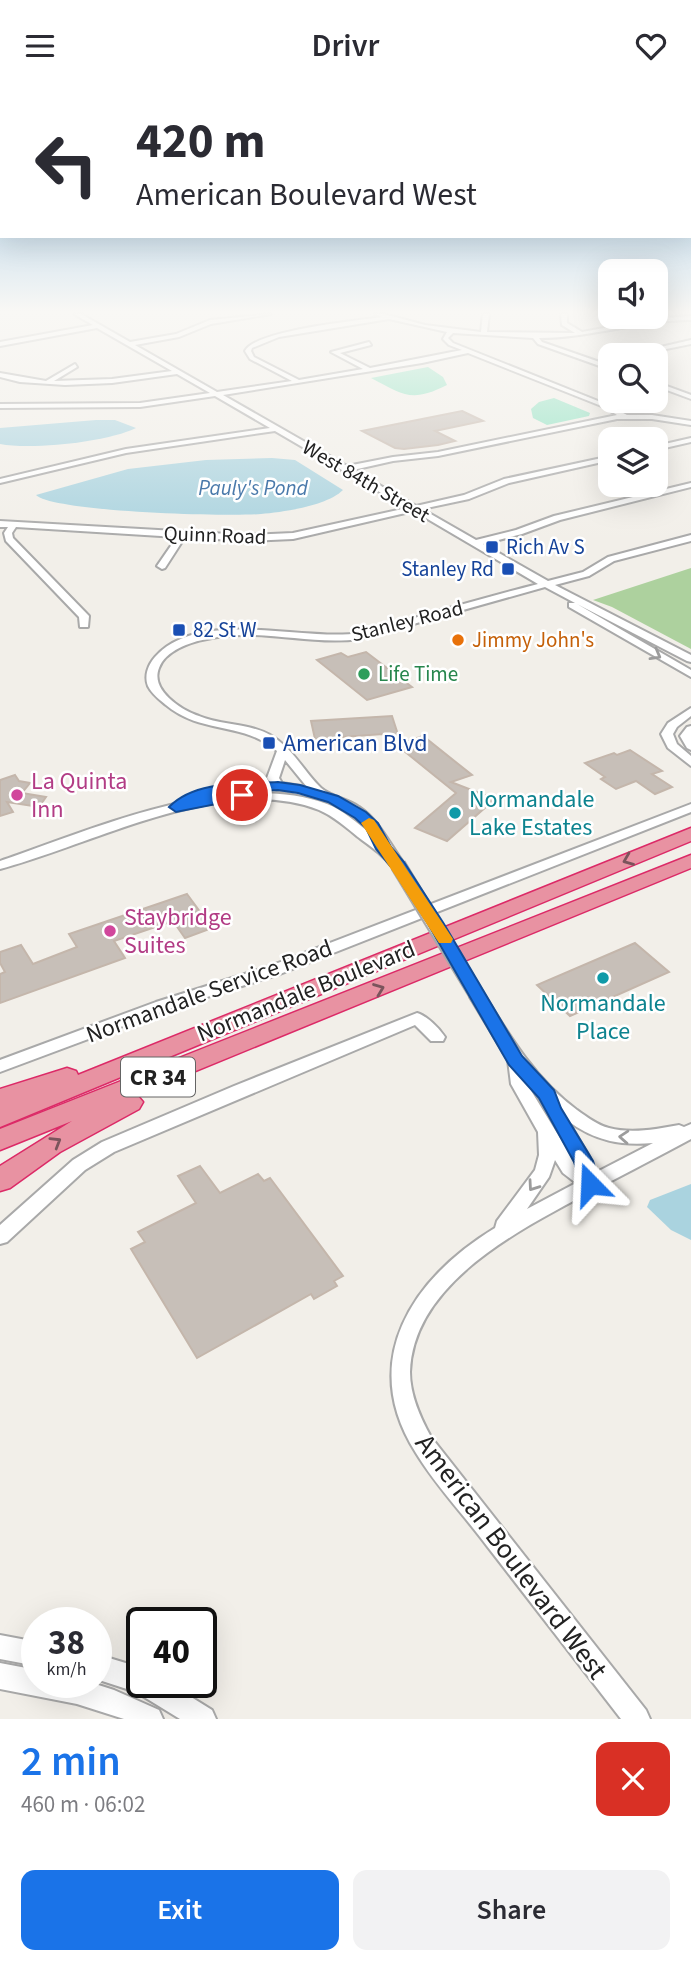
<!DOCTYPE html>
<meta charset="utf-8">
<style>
:root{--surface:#fff;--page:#f2f2f3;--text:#2b2b33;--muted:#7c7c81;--accent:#1a73e8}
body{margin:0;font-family:"Source Sans 3",sans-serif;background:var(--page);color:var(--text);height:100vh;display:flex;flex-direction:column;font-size:26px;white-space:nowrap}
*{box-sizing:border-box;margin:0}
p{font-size:23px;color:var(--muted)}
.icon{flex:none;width:38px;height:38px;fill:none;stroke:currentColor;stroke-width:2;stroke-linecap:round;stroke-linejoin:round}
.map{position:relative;height:1628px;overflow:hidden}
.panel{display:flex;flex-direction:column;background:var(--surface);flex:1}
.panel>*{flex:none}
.guide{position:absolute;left:0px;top:0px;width:691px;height:147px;box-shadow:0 7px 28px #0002;background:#fff;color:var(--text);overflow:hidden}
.fabs{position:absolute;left:598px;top:168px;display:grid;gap:14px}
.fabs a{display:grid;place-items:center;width:70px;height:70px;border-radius:14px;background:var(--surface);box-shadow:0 7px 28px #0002;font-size:35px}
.speed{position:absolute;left:21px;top:1516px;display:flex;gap:14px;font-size:35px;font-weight:700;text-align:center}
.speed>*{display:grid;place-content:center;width:91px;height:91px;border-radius:50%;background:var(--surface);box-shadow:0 7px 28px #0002;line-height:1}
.speed small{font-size:18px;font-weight:400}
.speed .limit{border:4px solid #111;border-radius:10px;background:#fff;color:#111}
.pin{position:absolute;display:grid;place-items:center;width:60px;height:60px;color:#fff;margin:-30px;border:4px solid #fff;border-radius:50%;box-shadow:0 2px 7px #0007}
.me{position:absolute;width:77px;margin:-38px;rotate:339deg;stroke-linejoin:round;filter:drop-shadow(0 0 5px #0008)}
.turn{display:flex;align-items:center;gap:24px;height:147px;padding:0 21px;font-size:32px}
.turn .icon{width:91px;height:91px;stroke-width:2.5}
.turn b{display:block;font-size:49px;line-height:60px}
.round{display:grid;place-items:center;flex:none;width:74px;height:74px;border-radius:14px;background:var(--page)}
.summary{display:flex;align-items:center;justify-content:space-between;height:119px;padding:0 21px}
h1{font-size:42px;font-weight:600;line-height:52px;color:var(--accent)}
.button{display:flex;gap:14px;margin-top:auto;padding:14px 21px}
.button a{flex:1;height:80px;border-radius:14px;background:var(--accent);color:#fff;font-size:28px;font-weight:600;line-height:80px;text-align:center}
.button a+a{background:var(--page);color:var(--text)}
header{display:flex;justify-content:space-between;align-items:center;height:91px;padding:0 21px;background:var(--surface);font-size:32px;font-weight:600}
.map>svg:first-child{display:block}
.forest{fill:#add19e}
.pitch{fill:#88e0be}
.water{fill:#aad3df}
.building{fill:#c7bfb8;stroke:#c4b6ab;stroke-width:2}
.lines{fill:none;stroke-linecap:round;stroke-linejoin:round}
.minor-casing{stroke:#a9a9a9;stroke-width:4}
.highway-casing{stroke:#dc2a67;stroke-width:3}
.minor{fill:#fff;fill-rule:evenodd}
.highway{fill:#e892a2;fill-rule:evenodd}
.minor-bridge-casing{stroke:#a9a9a9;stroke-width:17;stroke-linecap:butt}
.minor-bridge{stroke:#fff;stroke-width:13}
.oneway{stroke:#9c9c9c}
.oneway2{stroke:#7b545c}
.route{fill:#1a73e8;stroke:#114b97;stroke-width:2}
.slow{fill:#f59e0b}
.transit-dot{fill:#1a4fb4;stroke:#fff;stroke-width:2.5}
.food-dot{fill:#e8710a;stroke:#fff;stroke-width:2.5}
.leisure-dot{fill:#2e9e5b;stroke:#fff;stroke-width:2.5}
.hotel-dot{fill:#d1479c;stroke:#fff;stroke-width:2.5}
.culture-dot{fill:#0f9aa8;stroke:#fff;stroke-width:2.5}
.labels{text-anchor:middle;stroke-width:5;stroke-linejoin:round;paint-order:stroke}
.far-street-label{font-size:21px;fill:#222;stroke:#fff}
.far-water-label{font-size:21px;font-style:italic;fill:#4a7aab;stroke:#fff}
.far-transit-label{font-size:21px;fill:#164399;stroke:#fff;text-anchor:start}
.far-food-label{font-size:21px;fill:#c56008;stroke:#fff;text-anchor:start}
.far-leisure-label{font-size:21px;fill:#27864d;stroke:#fff;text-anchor:start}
.shield{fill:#fff;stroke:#646464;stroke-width:2}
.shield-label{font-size:23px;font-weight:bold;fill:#222}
.transit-label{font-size:24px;fill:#164399;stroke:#fff;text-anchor:start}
.hotel-label{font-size:24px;fill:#b23c85;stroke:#fff;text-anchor:start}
.culture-label{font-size:24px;fill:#0d838f;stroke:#fff;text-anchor:start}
.street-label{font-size:24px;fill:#222;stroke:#fff}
.near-street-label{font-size:28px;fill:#222;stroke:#fff}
</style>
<header><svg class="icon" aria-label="menu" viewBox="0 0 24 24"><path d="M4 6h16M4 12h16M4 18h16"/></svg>Drivr<svg class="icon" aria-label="heart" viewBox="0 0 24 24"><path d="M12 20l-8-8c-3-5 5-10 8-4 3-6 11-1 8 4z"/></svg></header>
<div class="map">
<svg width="691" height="1628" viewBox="0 0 691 1628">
<rect width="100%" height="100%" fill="#f2efe9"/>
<path class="forest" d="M691,477V558L612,516L593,509Z"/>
<g class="pitch">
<path d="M428,276L443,286L447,294C411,312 404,304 371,287Z"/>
<path d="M554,307L590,322L589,325L547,334L533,327L531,318L539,311Z"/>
</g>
<g class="water">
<path d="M96,329H115L136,337C108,351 32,359 0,353V337Z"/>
<path d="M272,367L295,369L343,399C327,415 283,421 261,423C230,426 53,421 36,404L128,378L206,369Z"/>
<path d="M691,1093V1149L671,1139L647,1116L650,1109Z"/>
</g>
<g class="building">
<path d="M462,320L483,330L435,340L455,350L438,354L404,358L395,357L362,340Z"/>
<path d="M366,561L412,596L367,609L317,569L341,562L348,566Z"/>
<path d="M392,625L401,653L423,645L472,684L451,691L495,708L447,750L415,737L456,702L383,643L315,648L311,630Z"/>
<path d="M630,659L662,680L652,683L672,696L655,703L636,690L616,698L601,688L605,686L585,672L614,662L617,664Z"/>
<path d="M15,684L19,690L30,692L22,702L46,706L39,716L7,711L13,721L0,725V689Z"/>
<path d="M187,803L212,837L185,847L173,830L114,850L125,867L0,912V883L5,881L0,872V861L21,854L33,873L77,856L69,843Z"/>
<path d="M635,852L669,881L570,925L537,894Z"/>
<path d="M200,1075L220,1102L258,1083L264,1090L270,1087L343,1185L334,1190L337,1195L314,1208L311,1203L197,1267L131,1158L145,1151L138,1141L196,1112L178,1085Z"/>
</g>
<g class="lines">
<g class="minor-casing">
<g id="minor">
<path d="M74,223H81L130,251L176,243L210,229L271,223L211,233L179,246L135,254L217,301L292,290L250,268L245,260C256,239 356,230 382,226L375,223H384L425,234L481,241L483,223H489L487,241L575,242L562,234L561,223H567V232L582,241L653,228L691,225V229C640,229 591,247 539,247L542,251L611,275V279L538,253L533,247L453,242L448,247L453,252L608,314L627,324H652L691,330V334L652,328H617L438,365L393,370L353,379L416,415L464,404L504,388L611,365V369L509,392L469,408L422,418L476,449L516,439L554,425L691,392V396L560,429L522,443L483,453L548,490L583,481L608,466L691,444V450L614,470L589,485L555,494L691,564V571L687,570L577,513L691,579V586L569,516V512H575L545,496L360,548C309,555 257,536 207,548C190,551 165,560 159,577C150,599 181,619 199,625C225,636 256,631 279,650C296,663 306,683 321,697C331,706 348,708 359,716C380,730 390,754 405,774L403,777H393C382,763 373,757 358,746C346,736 333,725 319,719C224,681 92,754 0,778V770C94,738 229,677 327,713C343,719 357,732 371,743C350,709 309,706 274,698L267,687L277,660C243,630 202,644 166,614C160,609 152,603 148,595C144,585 148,574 155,566C199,516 301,551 360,542C381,538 401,531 421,525C460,514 499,503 538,493L414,420L293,448L246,450L185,446L165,477L162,478L157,475L177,446L16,436L12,442L13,447L89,525L88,536H80L79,526L6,450L4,442L8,436H0V430L246,444L293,442L407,417L275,340L126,362L0,392V388L126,358L270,337L215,305L140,316L0,317V313L140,312L210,302L177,283L112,292L65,294L20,291L0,286V282L46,290L75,273L77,276L54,290L112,288L172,280L97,237L0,255V251L93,234ZM389,228L447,241L443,248L449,254L462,259L370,277L340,262L371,254L369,251L331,261L363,278L299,289L254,266L251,260L252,257L279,246ZM468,262L604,316L617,324L438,361L393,366L347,375L223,304L422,272ZM285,669L307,696L282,692L279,687Z"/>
<path d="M691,249V253L637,264H626Z"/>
<path d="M656,291L691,304V308L656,295Z"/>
<path d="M691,347V351L656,359V355Z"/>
<path d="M691,617V625L677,636L673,643L677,653L691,665V675L668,657L661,643L668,632Z"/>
<path d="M691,635V659L687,657L680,645L687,636Z"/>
<path d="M691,713V721L280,883L166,919L0,981V969L156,911L270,875Z"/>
<path d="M478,901L483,902C510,946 535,988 577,1019C587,1026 597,1034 609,1037C632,1043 657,1038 679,1034L684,1036L691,1033V1048C660,1065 628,1081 596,1098C527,1135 413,1189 410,1281C410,1304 420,1326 431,1346L646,1619L650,1628H621C576,1570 532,1513 487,1455C464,1424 436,1395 416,1362C357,1269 413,1187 495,1137L497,1130L535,1079L539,1064L538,1041L511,993L508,969L470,906L473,902ZM527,993C545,1012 556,1039 569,1062ZM568,1030C595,1050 621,1055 653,1052L595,1082L589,1065ZM555,1069L563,1082L576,1092L527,1118L549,1086Z"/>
<path d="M417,922C427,925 439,937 445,946L443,950H431L415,934L114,1061L85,1079L7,1151L0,1153V1134L73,1069L102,1051L234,995Z"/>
<path d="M0,1544L37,1551V1575L0,1568Z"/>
<path d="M96,1563L142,1577V1591H167L212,1619L216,1628H180L136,1601L96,1588Z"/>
<path d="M0,1572L37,1579V1591H89L114,1599L159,1619L163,1628H124L77,1613L0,1598Z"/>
</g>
</g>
<g class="highway-casing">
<g id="highway">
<path d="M691,737V750L0,1036V998L67,977L76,980L78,984Z"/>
<path d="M691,764V777L137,1004L143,1011L139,1018L60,1061L10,1097L0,1100V1075L72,1030L0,1059V1038Z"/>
</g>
</g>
<use href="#minor" class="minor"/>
<use href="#highway" class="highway"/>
<g class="minor-bridge-casing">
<path id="minor-bridge" d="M398,774L478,906"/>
</g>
<use href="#minor-bridge" class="minor-bridge"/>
</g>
<defs><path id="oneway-chevron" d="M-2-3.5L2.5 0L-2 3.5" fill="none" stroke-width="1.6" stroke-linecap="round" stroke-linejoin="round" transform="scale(1.75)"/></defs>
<g class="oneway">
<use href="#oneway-chevron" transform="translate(656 564) rotate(29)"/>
<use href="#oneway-chevron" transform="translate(624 1046) rotate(-176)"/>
<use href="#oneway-chevron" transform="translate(533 1095) rotate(125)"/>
</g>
<g class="oneway2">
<use href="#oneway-chevron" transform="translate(628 769) rotate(158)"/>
<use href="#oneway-chevron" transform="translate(379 898) rotate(-21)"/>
<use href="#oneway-chevron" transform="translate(56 1051) rotate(-31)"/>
</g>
<linearGradient id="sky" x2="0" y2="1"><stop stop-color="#8fc0e4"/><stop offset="0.49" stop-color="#f9f8f5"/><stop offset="1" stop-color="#f9f8f5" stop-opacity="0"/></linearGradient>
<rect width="691" height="451" fill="url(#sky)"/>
<path class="route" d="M278,691L300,694L338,705L366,721L378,732L391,756L404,771L444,833L522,965L554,999L561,1017L593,1070L600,1093L597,1099L590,1102L583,1099L574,1071L539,1007L509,974L428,833L392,777L376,758L366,737L355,727L328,711L298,702L278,699L248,701L247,707L176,721L169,716C195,689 244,693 278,691Z"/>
<path class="slow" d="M369,727L374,729L451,845L453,848L451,852H439L361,732Z"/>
<g class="transit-dot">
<rect x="485" y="449" width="14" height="14" rx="3.5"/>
<rect x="501" y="471" width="14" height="14" rx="3.5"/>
<rect x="172" y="532" width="14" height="14" rx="3.5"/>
<rect x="262" y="645" width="14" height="14" rx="3.5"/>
</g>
<circle class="food-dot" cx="458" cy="549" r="7"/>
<circle class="leisure-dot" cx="364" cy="583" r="7"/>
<g class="hotel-dot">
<circle cx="17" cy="704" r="7"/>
<circle cx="110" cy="840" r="7"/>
</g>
<g class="culture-dot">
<circle cx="455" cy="722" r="7"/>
<circle cx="603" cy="887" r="7"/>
</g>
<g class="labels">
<g class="far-street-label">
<text transform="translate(366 390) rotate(30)" y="7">West 84th Street</text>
<text transform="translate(215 444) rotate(2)" y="7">Quinn Road</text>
<text transform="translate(407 530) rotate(-14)" y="7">Stanley Road</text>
</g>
<g class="far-water-label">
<text x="253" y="404">Pauly's Pond</text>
</g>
<g class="far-transit-label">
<text x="506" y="463">Rich Av S</text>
<text x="494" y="485" text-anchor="end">Stanley Rd</text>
<text x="193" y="546">82 St W</text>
</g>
<g class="far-food-label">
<text x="472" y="556">Jimmy John's</text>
</g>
<g class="far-leisure-label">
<text x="378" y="590">Life Time</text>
</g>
<rect class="shield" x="121" y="966.5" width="74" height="39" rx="5"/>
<g class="shield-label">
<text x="158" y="994">CR 34</text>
</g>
<g class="transit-label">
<text x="283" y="660">American Blvd</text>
</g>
<g class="hotel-label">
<text x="31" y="698">La Quinta<tspan x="31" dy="28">Inn</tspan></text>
<text x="124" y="834">Staybridge<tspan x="124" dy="28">Suites</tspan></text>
</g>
<g class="culture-label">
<text x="469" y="716">Normandale<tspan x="469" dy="28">Lake Estates</tspan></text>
<text x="603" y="920" text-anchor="middle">Normandale<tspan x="603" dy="28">Place</tspan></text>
</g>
<g class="street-label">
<text transform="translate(209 900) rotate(-20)" y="8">Normandale Service Road</text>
<text transform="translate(306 900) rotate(-22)" y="8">Normandale Boulevard</text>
</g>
<g class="near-street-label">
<text transform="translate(512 1465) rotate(53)" y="10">American Boulevard West</text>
</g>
</g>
</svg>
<div class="fabs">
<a><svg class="icon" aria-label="sound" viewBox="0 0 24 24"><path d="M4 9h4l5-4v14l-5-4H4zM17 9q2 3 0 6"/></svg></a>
<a><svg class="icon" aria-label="search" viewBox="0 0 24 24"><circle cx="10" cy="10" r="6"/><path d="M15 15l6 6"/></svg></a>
<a><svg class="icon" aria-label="layers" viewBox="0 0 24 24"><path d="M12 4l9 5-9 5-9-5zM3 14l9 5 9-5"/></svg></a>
</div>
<div class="speed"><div>38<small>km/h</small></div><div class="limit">40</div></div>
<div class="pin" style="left:242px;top:704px;background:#d93025"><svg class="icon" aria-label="arrive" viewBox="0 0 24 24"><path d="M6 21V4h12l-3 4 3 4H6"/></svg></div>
<svg class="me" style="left:590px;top:1093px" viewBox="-20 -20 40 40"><path d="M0-17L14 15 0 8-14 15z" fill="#1a73e8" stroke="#fff" stroke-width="4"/></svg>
<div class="guide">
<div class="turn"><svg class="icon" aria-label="left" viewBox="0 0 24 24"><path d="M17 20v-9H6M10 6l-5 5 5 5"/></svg><div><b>420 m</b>American Boulevard West</div></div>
</div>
</div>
<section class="panel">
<div class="summary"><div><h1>2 min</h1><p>460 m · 06:02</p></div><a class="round" style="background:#d93025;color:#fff"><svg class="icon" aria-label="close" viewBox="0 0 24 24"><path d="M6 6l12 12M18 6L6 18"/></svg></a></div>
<div class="button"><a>Exit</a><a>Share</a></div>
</section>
